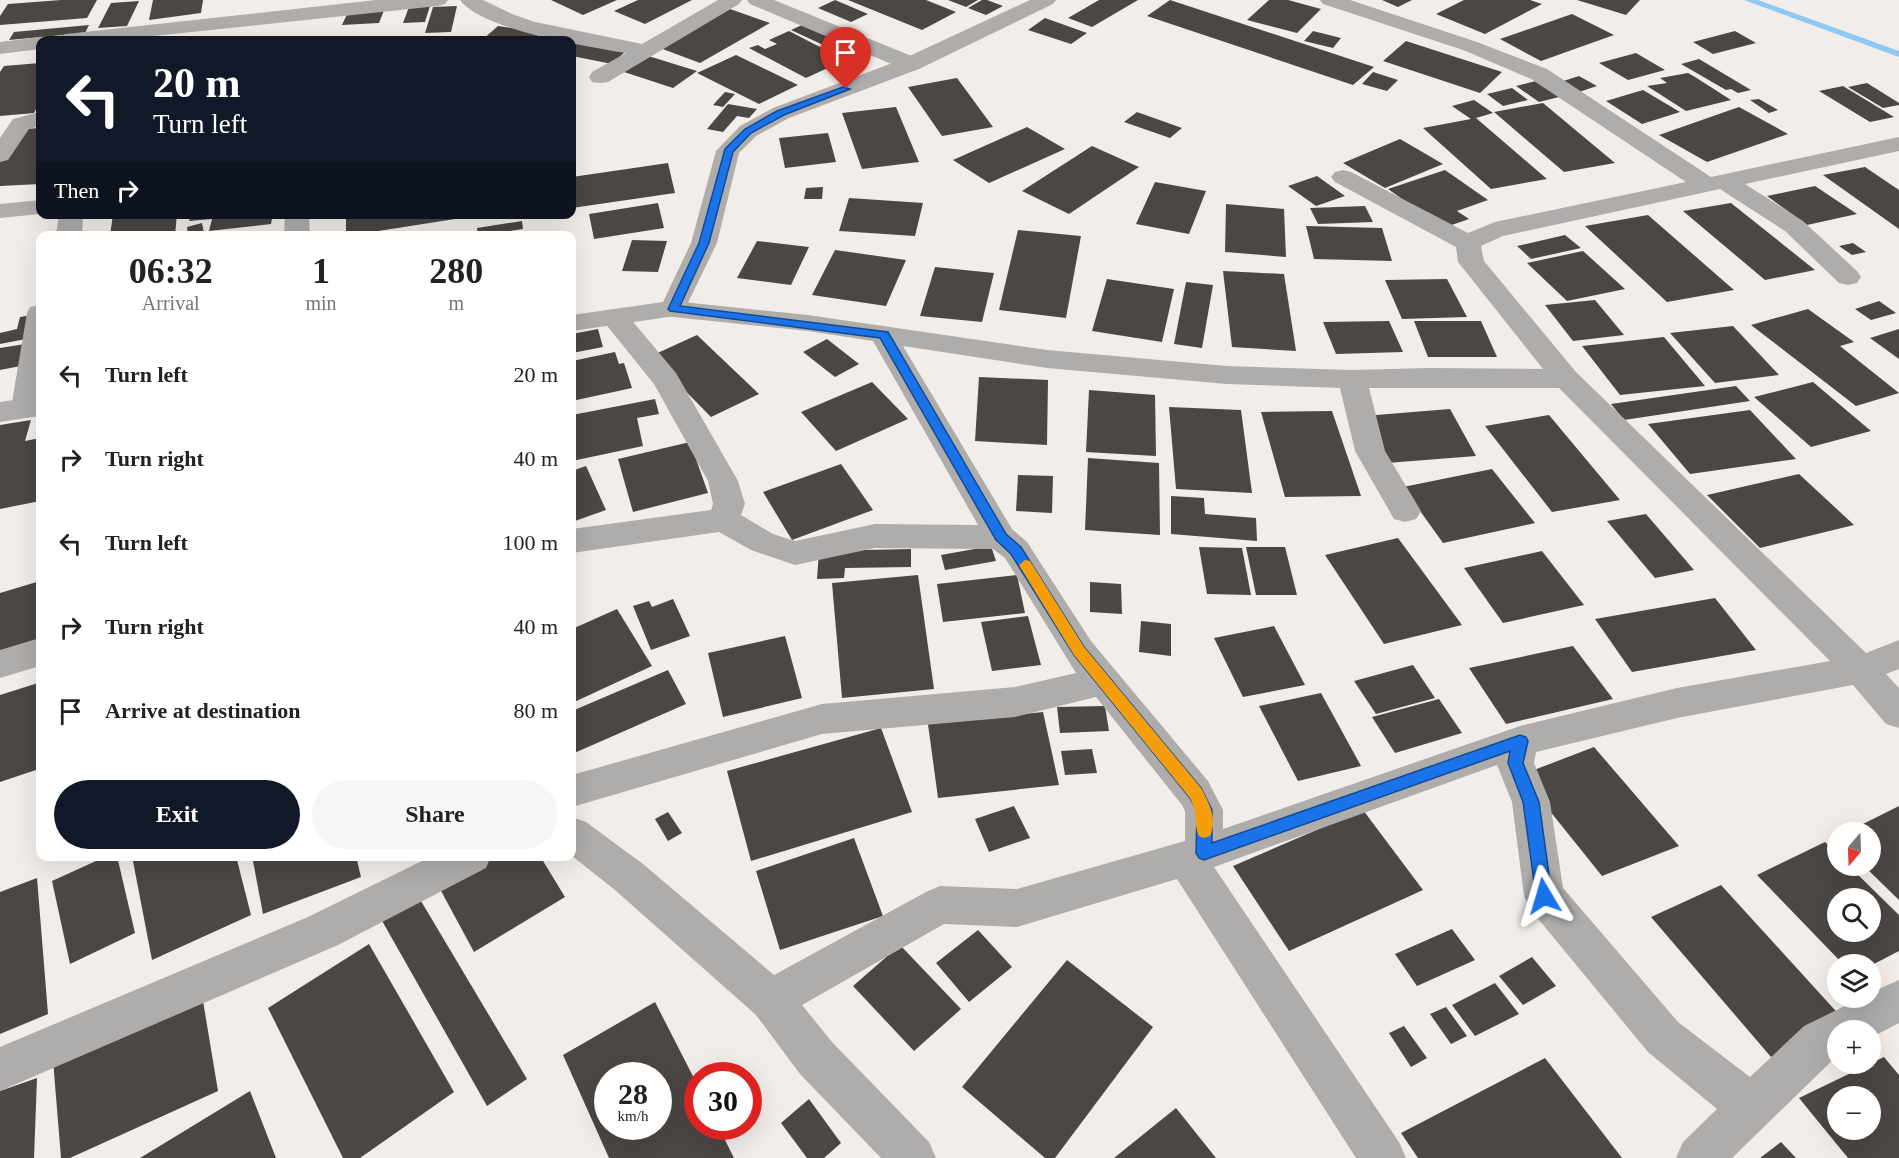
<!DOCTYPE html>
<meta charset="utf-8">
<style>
:root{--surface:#fff;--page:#f6f6f6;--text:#222;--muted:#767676;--accent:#111827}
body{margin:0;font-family:Georgia,serif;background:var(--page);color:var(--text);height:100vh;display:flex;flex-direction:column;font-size:22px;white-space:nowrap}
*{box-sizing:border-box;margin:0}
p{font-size:20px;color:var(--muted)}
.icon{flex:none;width:33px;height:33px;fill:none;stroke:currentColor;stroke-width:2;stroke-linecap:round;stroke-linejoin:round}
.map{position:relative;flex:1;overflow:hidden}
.sheet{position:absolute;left:36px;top:231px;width:540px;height:630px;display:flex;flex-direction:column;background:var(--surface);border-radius:12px;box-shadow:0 6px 24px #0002}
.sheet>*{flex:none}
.banner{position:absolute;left:36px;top:36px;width:540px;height:183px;border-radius:12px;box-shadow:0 6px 24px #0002;background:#111827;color:#fff;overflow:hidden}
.needle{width:39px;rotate:199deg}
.tools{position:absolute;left:1827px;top:822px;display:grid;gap:12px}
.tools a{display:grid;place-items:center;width:54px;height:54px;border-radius:50%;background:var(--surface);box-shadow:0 6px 24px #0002;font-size:30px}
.speed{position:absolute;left:594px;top:1062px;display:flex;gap:12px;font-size:30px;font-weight:700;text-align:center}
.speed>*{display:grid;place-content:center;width:78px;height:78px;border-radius:50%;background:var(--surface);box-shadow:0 6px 24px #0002;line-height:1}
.speed small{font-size:15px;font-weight:400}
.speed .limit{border:9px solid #d22;background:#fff;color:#111}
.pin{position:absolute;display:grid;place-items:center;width:51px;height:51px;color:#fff;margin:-62px -26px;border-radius:50% 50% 50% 0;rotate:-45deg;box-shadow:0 0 6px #0007}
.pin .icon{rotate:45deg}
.me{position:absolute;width:66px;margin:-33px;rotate:353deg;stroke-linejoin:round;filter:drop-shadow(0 0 4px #0008)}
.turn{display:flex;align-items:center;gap:21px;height:126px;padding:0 18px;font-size:27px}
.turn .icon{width:78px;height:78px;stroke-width:2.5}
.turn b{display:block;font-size:42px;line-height:51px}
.then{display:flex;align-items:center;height:57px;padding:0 18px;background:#0003;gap:12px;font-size:22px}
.eta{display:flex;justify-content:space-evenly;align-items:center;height:102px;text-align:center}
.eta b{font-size:36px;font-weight:600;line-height:42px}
.button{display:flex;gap:12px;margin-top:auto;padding:12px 18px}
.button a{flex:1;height:69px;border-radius:36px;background:var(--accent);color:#fff;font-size:24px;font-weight:600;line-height:69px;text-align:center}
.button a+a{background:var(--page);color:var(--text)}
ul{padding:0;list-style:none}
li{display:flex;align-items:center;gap:18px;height:84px;padding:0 18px}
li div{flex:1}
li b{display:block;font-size:22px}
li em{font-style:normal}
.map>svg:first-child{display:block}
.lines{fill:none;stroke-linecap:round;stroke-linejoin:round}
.stream{fill:#8ec9f4;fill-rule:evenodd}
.building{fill:#4c4745;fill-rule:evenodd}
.minor{fill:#afadac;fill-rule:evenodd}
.tertiary{fill:#afadac;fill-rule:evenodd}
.route{fill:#1a73e8;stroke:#114b97;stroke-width:1.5}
.slow{fill:#f59e0b}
</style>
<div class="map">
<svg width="1899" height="1158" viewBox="0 0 1899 1158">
<rect width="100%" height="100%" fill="#f3edea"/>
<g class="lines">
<path class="stream" d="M1744,0H1758L1899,51V57Z"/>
</g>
<g class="building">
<path d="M61,0H97L87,18L0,25V16L8,4Z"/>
<path d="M153,0H203L201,13L149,20Z"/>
<path d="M551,0H617L583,15Z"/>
<path d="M638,0H692L645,24L614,11Z"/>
<path d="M835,0L868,14L851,22L818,8Z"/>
<path d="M848,0H926L956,12L922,30Z"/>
<path d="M948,0H978L966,7Z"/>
<path d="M982,0H987L1003,6L986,15L968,8Z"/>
<path d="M1099,0H1138L1092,27L1068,18Z"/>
<path d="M1170,0L1374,67L1353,85L1147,16Z"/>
<path d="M1269,0H1288L1321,9L1297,33L1247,20Z"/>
<path d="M1382,0H1412L1398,7Z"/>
<path d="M1464,0H1530L1542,4L1485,34L1436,14Z"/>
<path d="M1577,0H1640L1626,15Z"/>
<path d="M139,1L127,26L98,28L111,3Z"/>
<path d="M430,6L425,22L403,23L409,7Z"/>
<path d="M457,6L451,32L425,33L433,7Z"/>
<path d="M385,8L379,23L342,25L349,10Z"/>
<path d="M730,9L770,23L700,63L660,48Z"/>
<path d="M1572,14L1614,35L1541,61L1500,39Z"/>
<path d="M1045,18L1087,33L1071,44L1028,30Z"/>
<path d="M804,24L861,51L849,57L791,30Z"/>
<path d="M89,25L85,33L9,40L14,32Z"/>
<path d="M498,26L542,32L533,40H482Z"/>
<path d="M789,31L845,60L806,78L749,48L758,45L765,49L777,44L769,40Z"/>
<path d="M1313,31L1341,38L1333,48L1304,41Z"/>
<path d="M1735,31L1756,43L1713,54L1693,42Z"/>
<path d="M1406,41L1502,72L1480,93L1383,61Z"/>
<path d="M572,42L627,50L612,64L572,56Z"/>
<path d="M1636,53L1665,70L1628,80L1599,63Z"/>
<path d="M645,55L697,71L673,88L621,71Z"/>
<path d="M736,55L798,85L759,104L697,73Z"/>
<path d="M1699,59L1751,90L1738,93L1731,89L1726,90L1681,64Z"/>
<path d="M40,63V102L34,113L0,116V72L4,66Z"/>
<path d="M1373,72L1398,80L1387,91L1362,84Z"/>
<path d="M1688,73L1695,77L1731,100L1686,111L1647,86L1667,83L1660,78Z"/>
<path d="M1579,76L1597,86L1579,92L1560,82Z"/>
<path d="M957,78L993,127L942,136L908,87Z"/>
<path d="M1536,81L1559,97L1539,102L1516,86Z"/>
<path d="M1867,83L1899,103V105L1883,108L1848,87Z"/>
<path d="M1843,86L1894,117L1870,122L1819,91Z"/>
<path d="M1512,88L1528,100L1503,106L1487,94Z"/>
<path d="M1643,90L1680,112L1642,124L1606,101Z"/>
<path d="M725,92L735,94L723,107L713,105Z"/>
<path d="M1759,99L1778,110L1769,113L1750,100Z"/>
<path d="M1474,100L1493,113L1476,118L1547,179L1491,189L1423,128L1471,119L1452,106Z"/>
<path d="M1543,103L1615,163L1564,172L1494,112Z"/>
<path d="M728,104L757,109L749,118L737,116L723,132L707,129Z"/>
<path d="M896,107L919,162L862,169L842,113Z"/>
<path d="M1739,107L1788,134L1707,162L1659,135Z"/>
<path d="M1137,112L1182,128L1170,138L1124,122Z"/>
<path d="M1027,127L1065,149L989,183L953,160Z"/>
<path d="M40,128V184L0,186V162L24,129Z"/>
<path d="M828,133L836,162L785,168L779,138Z"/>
<path d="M1400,139L1443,164L1385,188L1343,163Z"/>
<path d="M1092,146L1139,167L1069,214L1022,191Z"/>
<path d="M668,163L675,193L572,208V177Z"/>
<path d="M1865,167L1899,190V229L1823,175Z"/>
<path d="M1445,170L1488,200L1457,211L1469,219L1443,228L1388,189Z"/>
<path d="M1317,176L1345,196L1316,206L1288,186Z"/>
<path d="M1155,182L1206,191L1189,234L1136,224Z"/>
<path d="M1815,186L1857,214L1807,225L1767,196Z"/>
<path d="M823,187L822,199H804L806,188Z"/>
<path d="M849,198L923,203L915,236L839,231Z"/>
<path d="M658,203L664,228L594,239L589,214Z"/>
<path d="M1731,203L1815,270L1765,280L1683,211Z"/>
<path d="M1226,204L1284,209L1286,257L1225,252Z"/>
<path d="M1365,206L1373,222L1318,224L1310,208Z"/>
<path d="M113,214H177L175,236H110Z"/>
<path d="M191,214H273L271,224L209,231L212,219L189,221Z"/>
<path d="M346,214H468V217L346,236Z"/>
<path d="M1648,215L1734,290L1667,302L1585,226Z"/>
<path d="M522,221L523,229L478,236L477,228Z"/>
<path d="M202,223L204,233L188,236L187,227Z"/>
<path d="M1306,226L1382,228L1392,261L1314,259Z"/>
<path d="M1018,230L1081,236L1066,318L999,310Z"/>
<path d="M1565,235L1581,248L1531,259L1517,246Z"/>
<path d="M632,240L667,241L658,272L622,271Z"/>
<path d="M757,241L809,247L791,285L737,278Z"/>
<path d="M1853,243L1866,252L1852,255L1839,246Z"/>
<path d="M835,250L906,260L886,306L812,295Z"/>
<path d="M1583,251L1625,289L1567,301L1527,263Z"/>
<path d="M935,267L994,273L982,322L920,316Z"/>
<path d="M1223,271L1284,274L1296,351L1232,347Z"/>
<path d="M1107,279L1174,289L1162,342L1092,331Z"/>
<path d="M1447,279L1467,317L1402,319L1385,280Z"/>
<path d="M1186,282L1213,285L1202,348L1174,344Z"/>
<path d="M1595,300L1624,335L1573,341L1545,305Z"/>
<path d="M1879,301L1896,313L1871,320L1855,309Z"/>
<path d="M1808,309L1854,342L1840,346L1899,393L1856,406L1751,325Z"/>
<path d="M37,314L31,338L0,344V333L17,329L20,317Z"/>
<path d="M1389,321L1403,352L1336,354L1323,322Z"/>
<path d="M1414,321H1481L1497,357H1428Z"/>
<path d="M1733,326L1779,375L1715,383L1670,333Z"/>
<path d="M598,329L603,347L572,353V334Z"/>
<path d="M1899,329V359L1870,338Z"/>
<path d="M697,335L759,394L711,417L651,356Z"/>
<path d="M1664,337L1705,386L1620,395L1582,346Z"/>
<path d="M827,339L859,364L835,377L803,352Z"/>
<path d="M31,343L26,365L0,370V348Z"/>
<path d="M615,352L619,364L624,363L632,388L572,401V361Z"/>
<path d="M979,377L1048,380L1047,445L975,441Z"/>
<path d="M872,382L908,419L836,451L801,412Z"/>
<path d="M1813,382L1871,431L1811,447L1754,397Z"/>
<path d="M1736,386L1750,401L1624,420L1611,404Z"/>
<path d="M1089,390L1155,395L1156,456L1086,452Z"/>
<path d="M655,399L659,414L637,418L643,446L572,461V415Z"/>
<path d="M1169,407L1241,410L1252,493L1176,489Z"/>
<path d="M1450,409L1476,456L1387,463L1364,416Z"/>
<path d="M1750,410L1796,459L1690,474L1648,424Z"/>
<path d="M1332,411L1361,496L1285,497L1261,412Z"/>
<path d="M1549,415L1620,500L1552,512L1485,426Z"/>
<path d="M31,420L25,441L40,438V501L0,509V445L13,443L0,445V425Z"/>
<path d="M690,442L708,493L633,512L618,459Z"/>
<path d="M1088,458L1159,463L1160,535L1085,530Z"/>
<path d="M841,464L873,510L792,540L763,492Z"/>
<path d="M586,466L606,510L572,522V471Z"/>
<path d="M1492,469L1535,523L1443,543L1403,487Z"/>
<path d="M1799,474L1854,525L1760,548L1707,495Z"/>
<path d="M1018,475L1053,476L1052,513L1016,511Z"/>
<path d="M1171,496L1204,498L1205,514L1256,518L1257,541L1171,534Z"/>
<path d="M1646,514L1694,570L1655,578L1607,521Z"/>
<path d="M1398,538L1462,625L1384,644L1325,555Z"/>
<path d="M991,546L996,561L945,570L941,555Z"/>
<path d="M1199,547L1242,548L1251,595L1207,594Z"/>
<path d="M1246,547H1285L1297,595H1256Z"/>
<path d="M911,549V567L845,568L844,578L817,579L819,551Z"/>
<path d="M1542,551L1584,605L1503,623L1464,568Z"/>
<path d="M918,575L934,689L842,698L832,583Z"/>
<path d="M1017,575L1025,613L943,622L937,584Z"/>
<path d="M40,581V643L0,656V593Z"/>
<path d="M1090,582L1121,584L1122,614L1090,612Z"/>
<path d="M1715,598L1756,650L1632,672L1595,619Z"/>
<path d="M673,599L690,636L651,650L633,606L649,601L652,607Z"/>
<path d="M617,609L652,666L572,703V629Z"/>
<path d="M1028,616L1041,665L992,671L981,622Z"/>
<path d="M1141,621L1171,624V656L1139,652Z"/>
<path d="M1274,626L1305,685L1243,697L1214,638Z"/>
<path d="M785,636L802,698L723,717L708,653Z"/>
<path d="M1573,646L1613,699L1506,724L1469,668Z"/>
<path d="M1413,665L1435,698L1376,714L1354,681Z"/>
<path d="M668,670L686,704L572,754V711Z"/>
<path d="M38,683L39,769L0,782V695Z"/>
<path d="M1321,693L1361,766L1298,781L1259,706Z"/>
<path d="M1439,699L1462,733L1395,753L1372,717Z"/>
<path d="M1105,706L1109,731L1060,733L1057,707Z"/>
<path d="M1043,712L1059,785L938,798L928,724Z"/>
<path d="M881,728L912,812L751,861L727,771Z"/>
<path d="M1594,747L1679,846L1602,876L1521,775Z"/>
<path d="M1092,749L1097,773L1065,775L1061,751Z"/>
<path d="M1014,806L1030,838L989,852L975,819Z"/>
<path d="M1899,806V900L1864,866H1870V832H1847Z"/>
<path d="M1363,810L1423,890L1289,951L1233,866Z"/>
<path d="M668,812L682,833L668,841L655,819Z"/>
<path d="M854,838L883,916L780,950L756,871Z"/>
<path d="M1825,842L1838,854V866H1849L1899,915V951L1870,966V964H1843L1757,875ZM1838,898H1870V932H1838Z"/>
<path d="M107,856H117L135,933L70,964L52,881Z"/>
<path d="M132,856H236L251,915L152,960Z"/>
<path d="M252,856H356L361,877L263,914Z"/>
<path d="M496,856H540L565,897L474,952L440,889Z"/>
<path d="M37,878L48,1014L0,1034V892Z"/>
<path d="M1721,885L1844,1020L1771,1057L1651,917Z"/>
<path d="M418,896L527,1079L487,1106L381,919Z"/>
<path d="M1452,929L1475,960L1417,986L1395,954Z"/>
<path d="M978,930L1012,967L969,1002L936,963Z"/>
<path d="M369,944L454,1092L360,1158H343L268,1008Z"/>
<path d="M900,945L961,1009L914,1051L853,986Z"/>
<path d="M1532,957L1556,986L1523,1005L1499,976Z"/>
<path d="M1067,960L1153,1027L1055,1158H1045L962,1087Z"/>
<path d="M1495,983L1519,1014L1475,1036L1452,1005Z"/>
<path d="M202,995L218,1091L70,1158H61L53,1060Z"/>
<path d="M655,1002L698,1086V1126H718L734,1158H609L563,1055ZM608,1076H658V1126H608Z"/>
<path d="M1446,1007L1467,1036L1451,1044L1430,1014Z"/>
<path d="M1404,1026L1427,1058L1411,1067L1389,1033Z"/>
<path d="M1884,1057L1899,1075V1158H1848L1799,1098ZM1838,1096H1870V1130H1838Z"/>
<path d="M1545,1058L1622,1158H1418L1401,1133Z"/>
<path d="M37,1078L34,1158H0V1091Z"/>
<path d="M250,1091L276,1158H140Z"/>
<path d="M809,1099L841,1143L824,1158H807L781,1123Z"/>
<path d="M1176,1108L1216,1158H1114Z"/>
<path d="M1781,1142L1796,1158H1760Z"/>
</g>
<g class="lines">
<g class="minor">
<path d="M376,0H448L445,4L438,6L116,40H56L59,36L66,34Z"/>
<path d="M460,0H483L512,14L535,22L642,44L718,0H742L739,4L608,82L600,83L592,82L589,77L592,72L626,53C591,47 481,30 460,0Z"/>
<path d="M747,0H774L919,59L922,64L919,69L911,70L903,69L750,4Z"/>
<path d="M1320,0H1350L1477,42L1547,69L1711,177L1899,137V151L1745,184L1803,221L1857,271L1861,277L1857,283L1848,285L1839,283L1785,231L1720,189L1503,236L1481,246L1484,261L1576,372L1866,653L1899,640V669L1886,674L1899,688V728L1886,724L1853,685L1677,718L1536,752L1534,763L1550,802L1563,888L1678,1022L1750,1077L1804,1026L1861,998H1870V993L1899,980V1023L1870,1038V1030H1838V1055L1732,1158H1676L1683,1142L1717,1109L1648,1052L1530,909L1524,896L1512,802L1497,765L1214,867L1399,1142L1406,1158H1356L1177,879L1017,927L944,924L802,1005L832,1042L929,1142L936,1158H881L800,1074L756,1015L615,890L572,856V817L586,822L643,864L774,975L926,892L940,886L1017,889L1185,841V811L1182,805L1096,697L1015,717L822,734L572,807V775L822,704L1015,687L1076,673L1005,558L993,549L875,548L795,565L751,550L719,532L572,553V529L711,510L713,504L708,481L654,384L600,317L604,311L614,309L624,311L676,373L738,481L745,504L741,515L773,534L795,541L875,524L978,525L873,341L808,331L673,317L664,315L660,309L664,303L673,301L808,315L1047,350L1227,366L1352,370L1429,368L1543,369L1462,267L1458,262L1456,247L1335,182L1331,177L1335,172L1343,170L1351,172L1468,233L1495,222L1686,182L1531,79L1463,50L1323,4ZM903,346L1047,368L1227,384L1340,388L1355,451L1394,519L1405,522L1416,519L1421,511L1385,451L1369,388H1559L1830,661L1677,688L1520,726L1223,829V810L1208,781L1091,641L1027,542L1012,529Z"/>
<path d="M40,37L49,40H40V49L0,54V42Z"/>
<path d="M40,112V126L29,129L8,160L0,162V138L13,119Z"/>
<path d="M40,200V214L0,218V204Z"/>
<path d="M59,214H83L82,236H56Z"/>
<path d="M285,214H309L310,236H284Z"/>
<path d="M40,305V408L36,415L26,418L16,415L11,408L27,313L30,307Z"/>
<path d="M40,638V666L0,678V650Z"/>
<path d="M432,856H491L486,868L338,945L0,1091V1047L308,917Z"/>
</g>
<g class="tertiary">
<path d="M1030,0H1056L1053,4L919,69L789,118L756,136L739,153L717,243L682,315L572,331V315L663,302L691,243L716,151L740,126L773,108L903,59Z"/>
<path d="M40,396V416L0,422V402Z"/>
</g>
</g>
<path class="route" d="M843,87L850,89L784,115L751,133L733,152L709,243L680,306L888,332L1006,534L1021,547L1084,647L1201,788L1212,810V843L1520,735L1526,737L1528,741L1523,763L1539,802L1552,896L1550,902L1544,904L1538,902L1536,896L1523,802L1508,763L1510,751L1204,860L1199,858L1196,853L1197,811L1190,798L1074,655L1011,554L996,540L880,338L670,311L668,309L699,243L725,149L745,129L777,111Z"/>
<path class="slow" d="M1025,560L1030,561L1084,647L1201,788C1209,803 1218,819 1210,836L1204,838L1199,836C1193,823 1199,815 1190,798L1074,655L1019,565Z"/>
</svg>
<div class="tools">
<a><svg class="needle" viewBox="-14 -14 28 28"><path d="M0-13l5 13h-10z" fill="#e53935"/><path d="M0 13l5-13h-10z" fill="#767676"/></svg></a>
<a><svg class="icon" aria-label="search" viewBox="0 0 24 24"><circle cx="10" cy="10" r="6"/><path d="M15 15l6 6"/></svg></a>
<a><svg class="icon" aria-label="layers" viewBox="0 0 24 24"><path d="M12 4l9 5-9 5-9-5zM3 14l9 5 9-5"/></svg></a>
<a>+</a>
<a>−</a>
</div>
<div class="speed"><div>28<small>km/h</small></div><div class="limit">30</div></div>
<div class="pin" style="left:846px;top:89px;background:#d93025"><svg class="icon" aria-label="arrive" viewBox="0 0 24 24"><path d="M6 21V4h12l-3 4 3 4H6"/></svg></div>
<svg class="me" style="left:1544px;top:896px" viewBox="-20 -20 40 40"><path d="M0-17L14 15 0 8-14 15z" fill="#1a73e8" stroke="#fff" stroke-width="4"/></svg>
<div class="banner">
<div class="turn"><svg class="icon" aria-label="left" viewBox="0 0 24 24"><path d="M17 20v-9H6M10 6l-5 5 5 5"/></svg><div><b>20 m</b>Turn left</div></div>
<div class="then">Then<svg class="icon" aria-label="right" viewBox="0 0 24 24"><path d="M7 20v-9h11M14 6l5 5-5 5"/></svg></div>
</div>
<section class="sheet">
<div class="eta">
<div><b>06:32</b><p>Arrival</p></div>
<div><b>1</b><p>min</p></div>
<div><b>280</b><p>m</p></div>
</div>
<ul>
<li><svg class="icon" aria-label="left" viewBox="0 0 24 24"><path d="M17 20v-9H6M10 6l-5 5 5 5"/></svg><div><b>Turn left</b></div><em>20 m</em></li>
<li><svg class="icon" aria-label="right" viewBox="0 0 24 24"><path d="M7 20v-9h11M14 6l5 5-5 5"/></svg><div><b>Turn right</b></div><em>40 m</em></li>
<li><svg class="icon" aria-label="left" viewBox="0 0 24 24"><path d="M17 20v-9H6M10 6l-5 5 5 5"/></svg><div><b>Turn left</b></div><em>100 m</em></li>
<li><svg class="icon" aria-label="right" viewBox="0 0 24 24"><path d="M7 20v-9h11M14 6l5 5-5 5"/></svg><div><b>Turn right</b></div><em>40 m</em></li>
<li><svg class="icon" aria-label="arrive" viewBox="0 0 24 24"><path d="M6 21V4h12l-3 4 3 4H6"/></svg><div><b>Arrive at destination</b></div><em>80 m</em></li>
</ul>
<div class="button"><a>Exit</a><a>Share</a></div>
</section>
</div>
